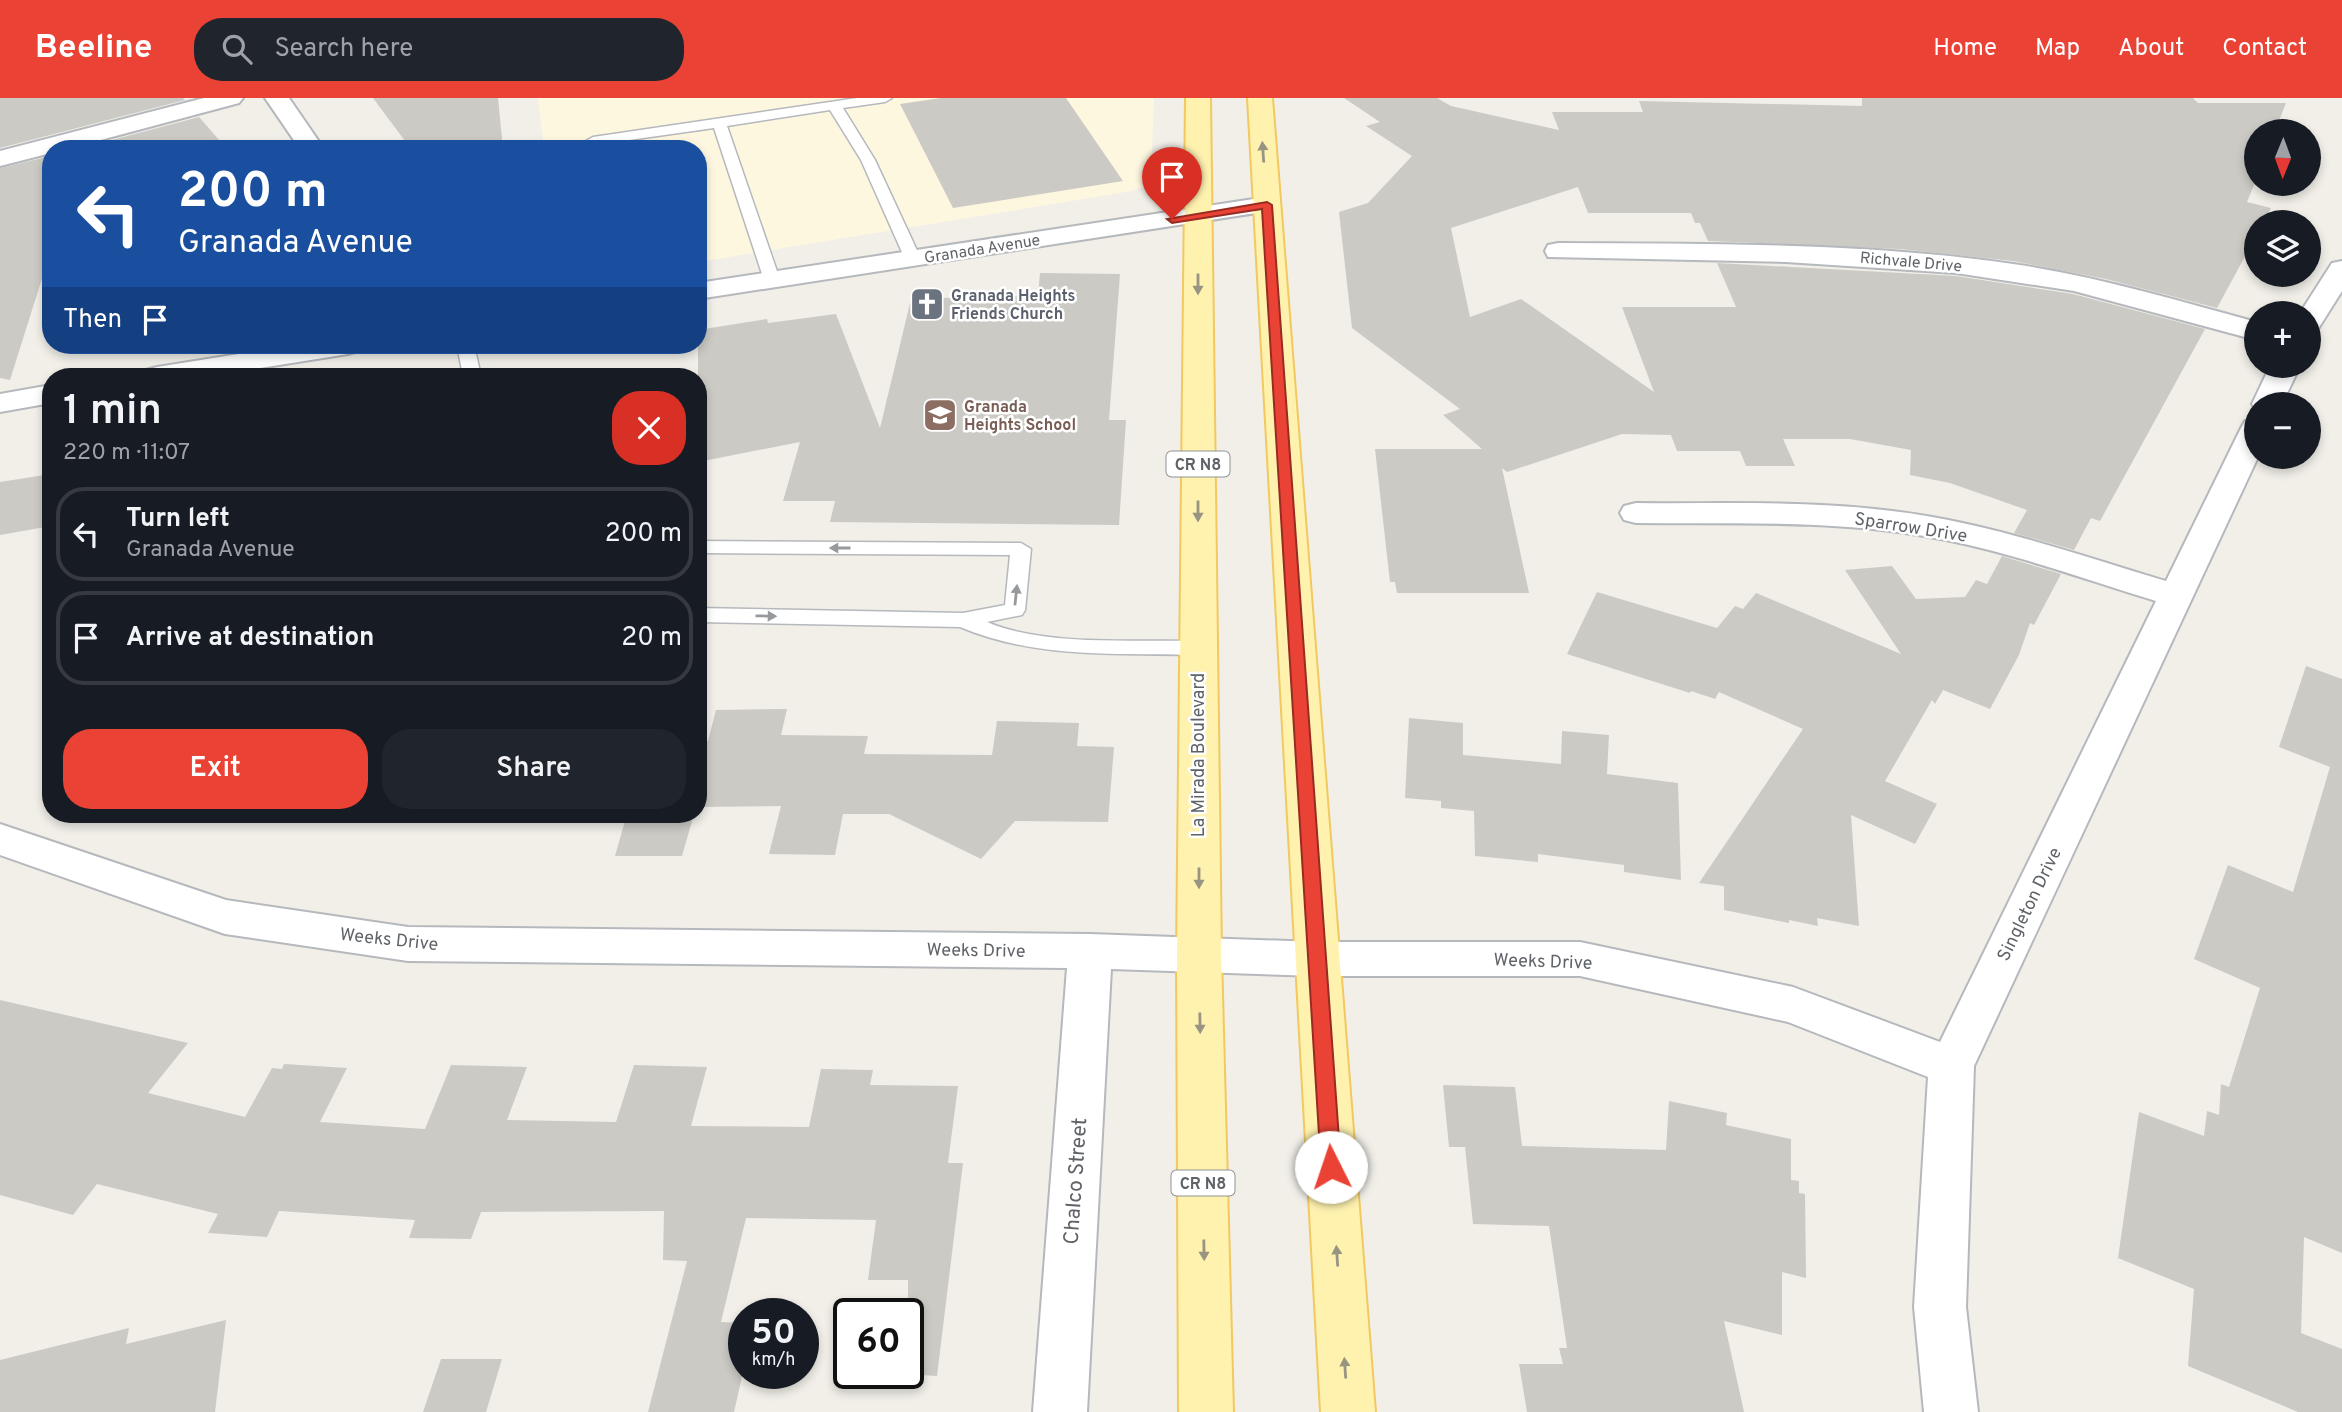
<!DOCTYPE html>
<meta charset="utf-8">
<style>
:root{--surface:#171b24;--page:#20242c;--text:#f1f3f6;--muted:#9ea1a6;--line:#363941;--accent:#ea4335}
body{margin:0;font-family:Overpass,sans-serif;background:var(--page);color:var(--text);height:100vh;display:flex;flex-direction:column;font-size:26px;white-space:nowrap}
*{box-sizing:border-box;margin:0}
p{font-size:23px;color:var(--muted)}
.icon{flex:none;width:38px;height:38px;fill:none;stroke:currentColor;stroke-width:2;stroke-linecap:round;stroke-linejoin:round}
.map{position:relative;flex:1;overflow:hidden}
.details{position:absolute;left:42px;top:270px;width:665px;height:455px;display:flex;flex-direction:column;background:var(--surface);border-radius:28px;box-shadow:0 4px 10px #0003}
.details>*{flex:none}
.hud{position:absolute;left:42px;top:42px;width:665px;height:214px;border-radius:28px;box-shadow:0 4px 10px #0003;background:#1a4fa0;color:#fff;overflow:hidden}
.needle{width:46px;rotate:181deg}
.buttons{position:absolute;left:2244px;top:21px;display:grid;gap:14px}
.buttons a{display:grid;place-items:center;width:77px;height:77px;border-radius:50%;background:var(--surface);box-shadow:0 4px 10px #0003;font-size:35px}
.speed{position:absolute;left:728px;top:1200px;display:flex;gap:14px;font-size:35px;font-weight:700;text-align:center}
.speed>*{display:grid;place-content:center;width:91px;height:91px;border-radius:50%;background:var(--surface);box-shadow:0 4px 10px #0003;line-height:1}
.speed small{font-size:18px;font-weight:400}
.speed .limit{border:4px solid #111;border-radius:10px;background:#fff;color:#111}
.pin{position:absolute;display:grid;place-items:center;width:60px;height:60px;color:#fff;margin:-72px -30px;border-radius:50% 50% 50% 0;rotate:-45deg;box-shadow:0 0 7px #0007}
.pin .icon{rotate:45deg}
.me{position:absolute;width:77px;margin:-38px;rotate:356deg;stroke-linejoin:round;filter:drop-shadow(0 0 5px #0008)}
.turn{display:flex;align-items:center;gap:24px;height:147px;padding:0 21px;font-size:32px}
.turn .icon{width:91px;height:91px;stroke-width:2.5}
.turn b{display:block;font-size:49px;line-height:60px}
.then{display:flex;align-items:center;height:66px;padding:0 21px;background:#0003;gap:14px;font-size:26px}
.round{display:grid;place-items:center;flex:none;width:74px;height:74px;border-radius:28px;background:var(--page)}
.overview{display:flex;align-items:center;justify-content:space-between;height:119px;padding:0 21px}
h1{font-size:42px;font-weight:600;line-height:52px}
.cta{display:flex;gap:14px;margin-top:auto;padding:14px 21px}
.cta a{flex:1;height:80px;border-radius:28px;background:var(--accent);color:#fff;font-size:28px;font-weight:600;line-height:80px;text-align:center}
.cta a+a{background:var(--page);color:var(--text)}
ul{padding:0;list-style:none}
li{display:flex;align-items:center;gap:21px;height:94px;margin:0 14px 10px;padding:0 7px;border:4px solid var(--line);border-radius:28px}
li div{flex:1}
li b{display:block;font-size:26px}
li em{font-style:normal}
header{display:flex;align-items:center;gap:42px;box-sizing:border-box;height:98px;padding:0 35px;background:var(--accent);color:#fff}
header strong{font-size:33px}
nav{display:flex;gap:38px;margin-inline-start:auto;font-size:24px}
.search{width:490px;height:63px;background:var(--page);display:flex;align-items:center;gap:18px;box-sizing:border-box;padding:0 24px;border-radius:28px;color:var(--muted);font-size:26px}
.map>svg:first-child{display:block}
.commercial{fill:#fef7e0}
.building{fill:#cccac5}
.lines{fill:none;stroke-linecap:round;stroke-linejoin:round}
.service-casing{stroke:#b5b8bc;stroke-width:3}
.minor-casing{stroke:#b5b8bc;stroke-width:4}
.primary-casing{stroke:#f2c960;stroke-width:4}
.service{fill:#fff;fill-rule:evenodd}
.minor{fill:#fff;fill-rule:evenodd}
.primary{fill:#fff2af;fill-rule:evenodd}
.oneway{fill:#979581}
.oneway2{fill:#979a9d}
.route{fill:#ea4335;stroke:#982c22;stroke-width:2}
.labels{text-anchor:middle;stroke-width:5;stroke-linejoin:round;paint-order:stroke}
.far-street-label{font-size:16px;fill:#5f6368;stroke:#fff}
.far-worship-label{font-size:16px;font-weight:bold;fill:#5b616d;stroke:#fff;text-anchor:start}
.far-education-label{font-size:16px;font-weight:bold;fill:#785e54;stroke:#fff;text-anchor:start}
.shield{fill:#fff;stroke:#8f9295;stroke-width:2}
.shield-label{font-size:16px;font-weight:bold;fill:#5f6368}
.street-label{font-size:18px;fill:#5f6368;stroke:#fff}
.near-street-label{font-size:21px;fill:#5f6368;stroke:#fff}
</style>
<header>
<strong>Beeline</strong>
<div class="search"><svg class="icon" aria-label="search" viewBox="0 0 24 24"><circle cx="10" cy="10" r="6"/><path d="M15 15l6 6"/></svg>Search here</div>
<nav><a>Home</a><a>Map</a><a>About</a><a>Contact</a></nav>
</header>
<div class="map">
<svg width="2342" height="1314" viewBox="0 0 2342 1314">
<rect width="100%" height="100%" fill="#f1efe8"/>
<path class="commercial" d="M538,0H1154L1151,80L1145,88L1132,93L698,164V51H544Z"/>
<g class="building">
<path d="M0,0H183L185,2L0,50Z"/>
<path d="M373,0H498L503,51H411Z"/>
<path d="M941,0H1066L1123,83L953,110L900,6Z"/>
<path d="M1344,0H1437L1451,8L1559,32L1552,14H1643L1639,3L1862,8V0H2193L2198,5H2286L2275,33H2256V82L2247,104L2271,110L2264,124H2256V138L2217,210L2106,181L2013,163L1900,151L1708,143L1700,125H1695L1691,115H1588L1578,89L1451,130L1470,219L1521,201L1654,294L1622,209H1736L1717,165L1956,178L2073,196L2205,231L2100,423L2091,420L2074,452L2014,435L2027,412L1950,385L1910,377L1911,352L1850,341H1783L1795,368H1746L1740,353H1677L1671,337L1622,336L1507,374L1502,370L1529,495H1397L1395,484H1390L1375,351H1482L1443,317L1460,311L1352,230L1339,114L1368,105L1412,58L1366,28L1380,24Z"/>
<path d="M199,19L227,51H78Z"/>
<path d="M51,58V152L10,282L0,280V70Z"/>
<path d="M1040,175L1120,176L1109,322H1126L1119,427L830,424L835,403H783L800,344L698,364V232L767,221L768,225L836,216L880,330L911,201L1038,197Z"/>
<path d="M51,376V428L0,437V384Z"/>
<path d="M2002,458L2061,476L2034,527L2030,525L2019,557L1990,611L1943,592L1935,606L1932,602L1885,683L1937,706L1915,746L1851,717L1859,828L1817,820L1818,828L1789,822V825L1724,812V788L1699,785L1803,631L1719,594L1715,601L1691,593L1690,595L1567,556L1597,494L1717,530L1735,508L1743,511L1756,495L1901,556L1845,472L1892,468L1916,501L1965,499L1976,482L1987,486Z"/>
<path d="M2306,568L2342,581V1155L2304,1139L2301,1235L2342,1251V1314H2298L2188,1268L2194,1191L2118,1160L2139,1014L2204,1038L2207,1013L2219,1017L2221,986L2229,989L2260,890L2194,861L2228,767L2293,794L2330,669L2279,649Z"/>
<path d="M787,611L781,637L868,638L864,656L992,657L997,623L1079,625L1077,648L1114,649L1108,724L1015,723L981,761L889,716H843L835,757L769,756L781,708L698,709V643H708L716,612Z"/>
<path d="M1409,620L1463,625V657L1561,666L1562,633L1609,637L1607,676L1678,685L1681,782L1624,774V767L1538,756V764L1475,758L1474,713L1441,710V703L1405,700Z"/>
<path d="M627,716H694L682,758H615Z"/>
<path d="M0,902L188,945L148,995L245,1019L272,970L282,971L284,966L347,970L320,1024L425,1031L451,967L527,969L507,1022L616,1024L634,967L707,969L691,1028L809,1029L821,971L873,972L870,987L958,988L948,1065H963L937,1278L908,1276V1182H868L876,1122L746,1120L721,1224L744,1225V1270L734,1314H648L687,1163L663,1162L664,1113L481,1114L471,1141L409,1140L415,1122L279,1113L267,1139L208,1135L218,1116L97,1086L73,1117L0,1097Z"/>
<path d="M1443,987L1515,989L1522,1048L1666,1052L1669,1003L1727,1015L1726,1027L1791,1041V1082L1799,1083V1095L1805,1096L1806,1180L1782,1174V1237L1724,1223L1744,1314H1527L1519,1266H1563L1559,1250H1567L1549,1128L1473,1126L1465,1049H1449Z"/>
<path d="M226,1222L215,1314H0V1262L129,1230L126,1246Z"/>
<path d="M441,1261H502L486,1314H423Z"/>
</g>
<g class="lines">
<g class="service-casing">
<g id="service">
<path d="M857,0H892L885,4L843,10L875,62L921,161L919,164H907L905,161L861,62L830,12L727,28L780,182L772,187L764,182L714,30L601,46L602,51H588L586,43L593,39Z"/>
<path d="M457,247H474L481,278H463Z"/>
<path d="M698,443L1021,445L1031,451L1025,512L1022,517L987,524C1046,549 1134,541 1198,543L1206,545L1209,550L1206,555L1198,557C1118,555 1035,561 960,529L698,524V510L963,515L1005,507L1010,457L698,455Z"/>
</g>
</g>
<g class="minor-casing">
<g id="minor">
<path d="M204,0H243L239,5L67,51H51V55L0,68V53Z"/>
<path d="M265,0H289L324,51H300Z"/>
<path d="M1267,99L1276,102L1280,107L1276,112L698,201V185Z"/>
<path d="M1558,145C1710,146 1863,144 2013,166C2096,178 2176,202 2256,224V242L2074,193L1956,175L1786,164L1548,159L1545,153L1548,147Z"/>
<path d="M2342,163V193L2318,231L2308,234V215H2300L2332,165Z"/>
<path d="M295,247H363L358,253L348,256L210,278H142L146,272L157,269Z"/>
<path d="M2270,268H2300L2282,306H2256V312L2252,306Z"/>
<path d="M51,287V305L0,314V296Z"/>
<path d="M2256,321L2258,359L1974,968L1966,1209L1978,1314H1924L1914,1209L1928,979L1788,924L1580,878H1317L1111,871L1087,1314H1033L1067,870L408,863L225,836L0,757V726L226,802L408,829L1090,836L1317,844H1580L1793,889L1940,944L2156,503C2080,480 2003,451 1924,438C1829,422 1732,426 1636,425L1624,422L1620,415L1624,408L1636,405C1721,406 1807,402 1892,413C1986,424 2076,456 2166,483L2241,330L2245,323Z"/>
</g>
</g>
<g class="primary-casing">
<g id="primary">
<path d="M1186,0H1210L1221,857L1233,1314H1179L1177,857Z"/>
<path d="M1248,0H1272L1375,1314H1321Z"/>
</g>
</g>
<use href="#service" class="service"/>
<use href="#minor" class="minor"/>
<use href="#primary" class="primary"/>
</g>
<defs><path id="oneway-solid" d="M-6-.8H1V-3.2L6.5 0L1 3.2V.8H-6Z" transform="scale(1.75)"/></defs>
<g class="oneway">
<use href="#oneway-solid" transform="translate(1263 54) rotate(-94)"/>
<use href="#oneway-solid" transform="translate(1198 186) rotate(90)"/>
<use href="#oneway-solid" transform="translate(1198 413) rotate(90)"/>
<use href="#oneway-solid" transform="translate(1199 780) rotate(90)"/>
<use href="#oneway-solid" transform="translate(1200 925) rotate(89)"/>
<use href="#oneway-solid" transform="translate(1204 1152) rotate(89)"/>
<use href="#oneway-solid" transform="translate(1337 1158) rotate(-94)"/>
<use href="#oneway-solid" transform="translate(1345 1270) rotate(-94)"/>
</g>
<g class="oneway2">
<use href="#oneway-solid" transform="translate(840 450) rotate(-180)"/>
<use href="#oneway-solid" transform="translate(1016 497) rotate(-84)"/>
<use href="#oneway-solid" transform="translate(766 518) rotate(1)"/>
</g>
<path class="route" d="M1267,104L1272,107L1341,1069L1338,1076L1331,1078L1324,1076L1321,1069L1262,111L1172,125L1167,121Z"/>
<defs>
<g id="church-square" transform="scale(1.75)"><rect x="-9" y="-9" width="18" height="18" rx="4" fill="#6b7280" stroke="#fff"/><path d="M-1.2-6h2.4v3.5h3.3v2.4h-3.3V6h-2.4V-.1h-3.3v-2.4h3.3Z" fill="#fff"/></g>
<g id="school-square" transform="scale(1.75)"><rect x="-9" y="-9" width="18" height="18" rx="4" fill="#8d6e63" stroke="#fff"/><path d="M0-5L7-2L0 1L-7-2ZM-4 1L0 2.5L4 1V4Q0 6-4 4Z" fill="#fff"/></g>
</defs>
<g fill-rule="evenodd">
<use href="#church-square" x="927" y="206"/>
<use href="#school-square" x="940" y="317"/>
</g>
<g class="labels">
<g class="far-street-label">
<text transform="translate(982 150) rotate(-9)" y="6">Granada Avenue</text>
<text transform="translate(1911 163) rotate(5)" y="6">Richvale Drive</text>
</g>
<g class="far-worship-label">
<text x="951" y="203">Granada Heights<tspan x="951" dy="18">Friends Church</tspan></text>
</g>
<g class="far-education-label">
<text x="964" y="314">Granada<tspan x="964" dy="18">Heights School</tspan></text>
</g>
<g class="shield">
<rect x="1166.5" y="353.5" width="63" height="25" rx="5"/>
<rect x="1171.5" y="1072.5" width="63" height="25" rx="5"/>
</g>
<g class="shield-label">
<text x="1198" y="372">CR N8</text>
<text x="1203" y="1091">CR N8</text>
</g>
<g class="street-label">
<text transform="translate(1911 429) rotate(9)" y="6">Sparrow Drive</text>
<text transform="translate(1198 657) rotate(-90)" y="6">La Mirada Boulevard</text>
<text transform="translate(2029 806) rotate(-64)" y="6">Singleton Drive</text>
<text transform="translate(389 841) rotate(6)" y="6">Weeks Drive</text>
<text transform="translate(976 852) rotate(1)" y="6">Weeks Drive</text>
<text transform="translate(1543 863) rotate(2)" y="6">Weeks Drive</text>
</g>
<g class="near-street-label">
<text transform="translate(1075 1083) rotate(-86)" y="7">Chalco Street</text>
</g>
</g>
</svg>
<div class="buttons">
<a><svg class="needle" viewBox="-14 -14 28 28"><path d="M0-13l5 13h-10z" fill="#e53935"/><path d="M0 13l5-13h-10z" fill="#9ea1a6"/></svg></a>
<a><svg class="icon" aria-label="layers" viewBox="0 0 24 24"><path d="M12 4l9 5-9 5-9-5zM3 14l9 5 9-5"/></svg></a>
<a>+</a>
<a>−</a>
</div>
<div class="speed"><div>50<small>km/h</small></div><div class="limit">60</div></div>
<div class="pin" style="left:1172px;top:121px;background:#d93025"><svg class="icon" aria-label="arrive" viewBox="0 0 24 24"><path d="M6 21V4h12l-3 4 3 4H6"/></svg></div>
<svg class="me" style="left:1331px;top:1069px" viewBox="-20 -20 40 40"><circle r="19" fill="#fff"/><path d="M0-13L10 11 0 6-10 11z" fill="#ea4335"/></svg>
<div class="hud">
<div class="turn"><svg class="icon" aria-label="left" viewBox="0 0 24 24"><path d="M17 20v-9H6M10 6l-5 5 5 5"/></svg><div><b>200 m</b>Granada Avenue</div></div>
<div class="then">Then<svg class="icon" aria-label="arrive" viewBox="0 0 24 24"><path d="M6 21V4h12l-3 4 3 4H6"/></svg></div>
</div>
<section class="details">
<div class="overview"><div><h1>1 min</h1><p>220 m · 11:07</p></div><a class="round" style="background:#d93025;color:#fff"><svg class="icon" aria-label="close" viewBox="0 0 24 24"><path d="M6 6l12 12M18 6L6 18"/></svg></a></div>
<ul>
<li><svg class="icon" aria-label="left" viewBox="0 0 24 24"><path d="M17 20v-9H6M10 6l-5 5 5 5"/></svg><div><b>Turn left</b><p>Granada Avenue</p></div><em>200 m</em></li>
<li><svg class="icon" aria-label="arrive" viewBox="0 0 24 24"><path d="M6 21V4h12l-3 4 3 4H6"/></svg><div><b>Arrive at destination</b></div><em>20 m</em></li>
</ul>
<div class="cta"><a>Exit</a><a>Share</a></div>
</section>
</div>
